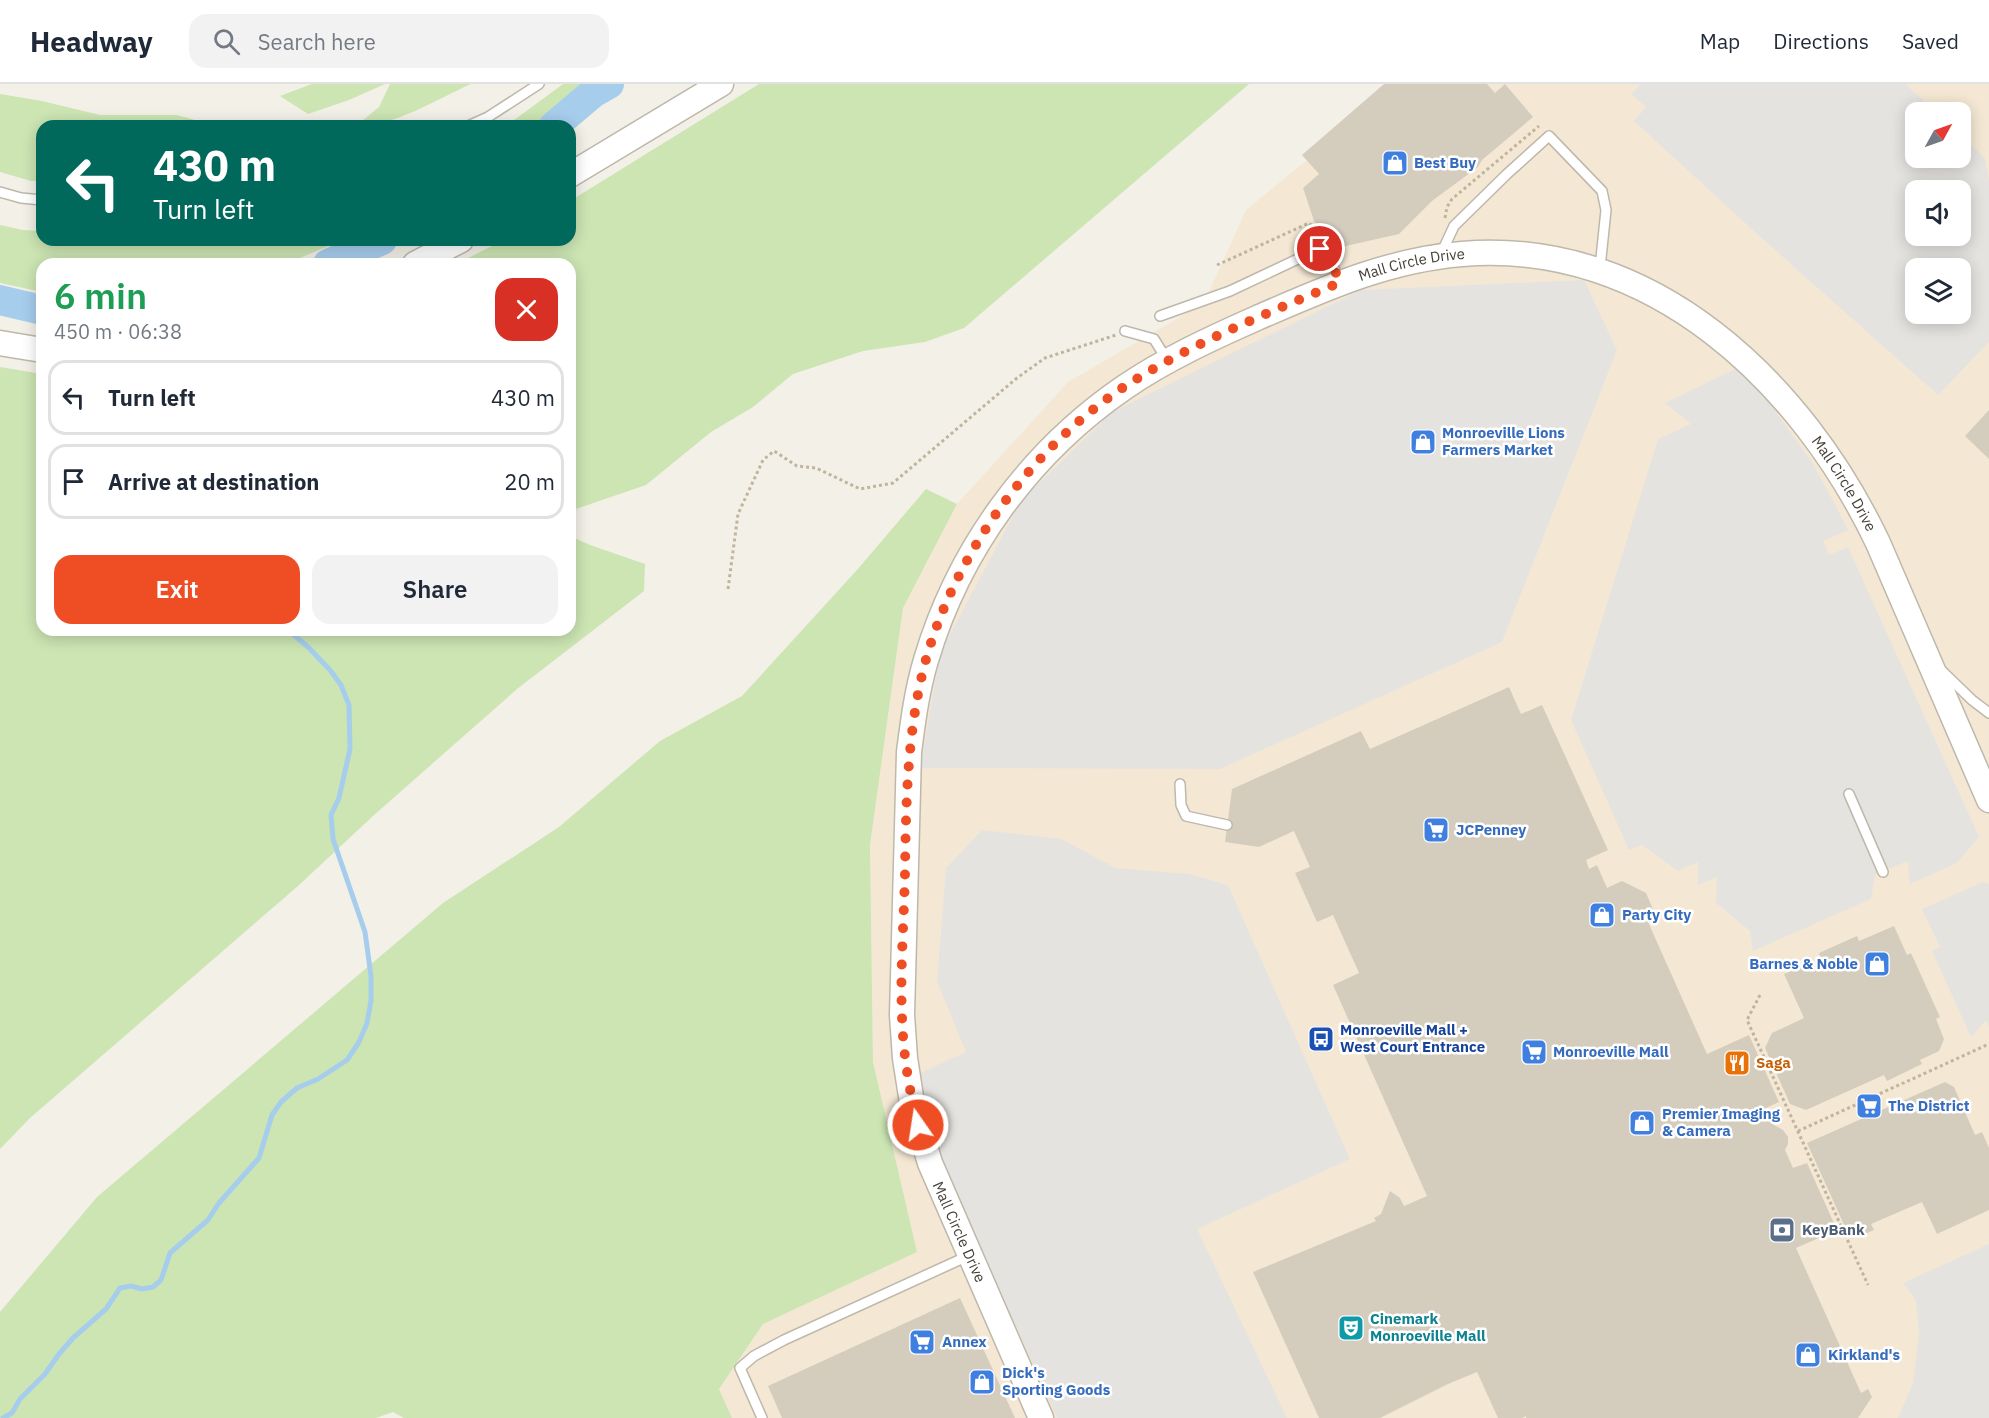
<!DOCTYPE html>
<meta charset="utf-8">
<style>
:root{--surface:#fff;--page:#f2f2f3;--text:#1f2937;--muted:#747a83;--line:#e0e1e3;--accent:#ef4d23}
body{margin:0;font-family:"IBM Plex Sans",sans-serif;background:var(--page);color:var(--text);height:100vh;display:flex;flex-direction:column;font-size:22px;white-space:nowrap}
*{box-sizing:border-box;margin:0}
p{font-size:20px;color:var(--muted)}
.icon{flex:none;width:33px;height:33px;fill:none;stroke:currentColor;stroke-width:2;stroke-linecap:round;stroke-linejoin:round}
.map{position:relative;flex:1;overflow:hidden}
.drawer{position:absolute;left:36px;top:174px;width:540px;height:378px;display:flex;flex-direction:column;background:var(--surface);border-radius:18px;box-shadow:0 3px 15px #0003}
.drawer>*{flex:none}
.top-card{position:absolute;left:36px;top:36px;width:540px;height:126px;border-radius:18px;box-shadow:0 3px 15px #0003;background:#00695c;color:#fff;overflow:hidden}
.needle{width:39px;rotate:50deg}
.tools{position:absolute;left:1905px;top:18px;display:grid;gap:12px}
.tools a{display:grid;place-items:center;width:66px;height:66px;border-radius:12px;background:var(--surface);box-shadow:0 3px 15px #0003;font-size:30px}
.pin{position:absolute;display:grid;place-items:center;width:51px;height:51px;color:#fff;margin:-26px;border:3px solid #fff;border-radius:50%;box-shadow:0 2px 6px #0007}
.me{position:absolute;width:66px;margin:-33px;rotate:347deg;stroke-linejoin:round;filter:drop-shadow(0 0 4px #0008)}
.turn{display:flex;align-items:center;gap:21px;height:126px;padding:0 18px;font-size:27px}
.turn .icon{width:78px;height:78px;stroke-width:2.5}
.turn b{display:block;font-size:42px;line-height:51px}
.round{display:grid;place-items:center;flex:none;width:63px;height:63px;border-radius:18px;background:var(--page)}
.head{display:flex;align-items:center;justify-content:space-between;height:102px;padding:0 18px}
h1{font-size:36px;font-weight:600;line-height:45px;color:#1e9e55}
.action{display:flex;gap:12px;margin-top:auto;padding:12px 18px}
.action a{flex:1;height:69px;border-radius:18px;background:var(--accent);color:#fff;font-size:24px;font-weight:600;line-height:69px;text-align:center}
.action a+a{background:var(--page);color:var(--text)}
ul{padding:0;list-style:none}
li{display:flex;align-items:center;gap:18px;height:75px;margin:0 12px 9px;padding:0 6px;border:3px solid var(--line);border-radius:18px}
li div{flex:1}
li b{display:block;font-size:22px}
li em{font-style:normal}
header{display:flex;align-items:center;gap:36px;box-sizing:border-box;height:84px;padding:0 30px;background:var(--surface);border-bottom:2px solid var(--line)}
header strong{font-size:28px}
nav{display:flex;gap:33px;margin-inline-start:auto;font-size:21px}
.search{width:420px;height:54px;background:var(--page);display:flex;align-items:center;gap:15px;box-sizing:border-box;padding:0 21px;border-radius:18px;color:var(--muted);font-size:22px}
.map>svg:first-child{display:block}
.commercial{fill:#f4e8d4;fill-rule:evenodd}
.green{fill:#cce5b3}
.parking{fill:#e5e3e0;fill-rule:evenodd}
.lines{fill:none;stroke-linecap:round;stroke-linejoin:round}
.stream{stroke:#a7cded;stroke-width:5}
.river{stroke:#a7cded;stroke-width:30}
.building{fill:#d4cdbe}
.service-casing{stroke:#beb8ab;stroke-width:12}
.tertiary-casing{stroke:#beb8ab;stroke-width:27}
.path{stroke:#bfb59d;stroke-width:3;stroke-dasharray:3 3;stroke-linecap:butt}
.service{stroke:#fff;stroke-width:9}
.tertiary{stroke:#fff;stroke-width:24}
.route{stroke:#ef4d23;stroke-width:10;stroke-dasharray:0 18}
.labels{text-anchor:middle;stroke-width:5;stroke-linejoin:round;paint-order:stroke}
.shop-label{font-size:15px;font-weight:bold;fill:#366cbe;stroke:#fff;text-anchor:start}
.street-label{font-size:15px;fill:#464137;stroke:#fff}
.transit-label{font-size:15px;font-weight:bold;fill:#164399;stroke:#fff;text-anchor:start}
.food-label{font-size:15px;font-weight:bold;fill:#c56008;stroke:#fff;text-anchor:start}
.service-label{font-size:15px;font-weight:bold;fill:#4e5e75;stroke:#fff;text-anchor:start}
.culture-label{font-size:15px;font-weight:bold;fill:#0d838f;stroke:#fff;text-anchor:start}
</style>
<header>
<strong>Headway</strong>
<div class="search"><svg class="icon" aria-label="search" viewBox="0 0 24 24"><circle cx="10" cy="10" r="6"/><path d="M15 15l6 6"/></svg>Search here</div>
<nav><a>Map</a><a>Directions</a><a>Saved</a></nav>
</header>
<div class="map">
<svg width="1989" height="1334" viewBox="0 0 1989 1334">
<rect width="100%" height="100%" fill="#f3f0e8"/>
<path class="commercial" d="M1400,0H1989V1334H732L719,1305L763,1240L917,1168L873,978L870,761L903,524L957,420L1068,298L1204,219L1246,126ZM1916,28H1960V74H1916ZM1916,106H1960V152H1916ZM1916,184H1960V230H1916Z"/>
<g class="green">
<path d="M312,0H385L349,16L308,30L280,12Z"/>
<path d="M390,0H471C435,16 396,42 356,42L379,23Z"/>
<path d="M563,0H592L533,42H506Z"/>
<path d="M759,0H1249L964,244L925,258L863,267L793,290L753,323L711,348L646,401L570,427V180H456L504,156H570V117Z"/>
<path d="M0,10L42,17L100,31H177L217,42H42V97H31L0,88Z"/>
<path d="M0,141L23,146L42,147V156H342L286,180H42V208L0,199Z"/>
<path d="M0,283L42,290V546H570V452L590,461L645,480L644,507L517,605L373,732L298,802L30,1034L0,1065Z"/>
<path d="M926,405L957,420L903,524L870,761L873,978L917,1168L763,1240L719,1305L732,1334H404L393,1328L376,1334H0V1228L97,1113L443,819L559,743L660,657L742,612L857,486Z"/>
</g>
<g class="parking">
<path d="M1641,0H1905L1936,28H1916V74H1960L1961,51L1985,74L1989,96V258L1938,311L1756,149L1634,37L1646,23L1631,10ZM1960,106V152H1916V106ZM1916,184H1960V230H1916Z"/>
<path d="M1584,196L1617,266L1502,558L1220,685L920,684L940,569L1021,417L1112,328L1361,206Z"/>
<path d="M1735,285L1761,308L1810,375L1828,407L1848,446L1823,457L1829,471L1848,463L1979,753L1957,779L1910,800L1908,777L1875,791L1871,815L1753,867L1750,847L1716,819L1717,793L1698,801V778L1678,787L1642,761L1629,766L1571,636L1658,355L1691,340L1665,319Z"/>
<path d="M982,746L1061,755L1116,784L1189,790L1228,801L1350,1075L1197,1145L1287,1334H1057L937,1065L920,989L966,968L937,898L946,784Z"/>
<path d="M1983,798L1989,800V942L1986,936L1971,953L1932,867L1940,863L1922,825Z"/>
<path d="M1989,1160V1334H1898L1913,1299L1919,1251L1916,1216L1903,1199Z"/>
</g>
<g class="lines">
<path class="stream" d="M3,1334L12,1329L20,1315L45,1290L59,1270L73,1254L106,1225L120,1204L131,1202L142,1205L153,1203L161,1196L170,1169L208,1136L219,1119L259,1074L272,1031L281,1018L297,1004L318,995L347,976L359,958L367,939L371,917V892L365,848L333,755L331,731L339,714L350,665L349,621L341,601L330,586L308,563L288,546"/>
<g class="river">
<path d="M554,42L593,9L609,0"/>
<path d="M328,180L382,156"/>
<path d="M0,216L42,226"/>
</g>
</g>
<g class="building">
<path d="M1384,0H1487L1495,9L1505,0L1533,33L1482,76L1478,83L1432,117L1399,150L1337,164L1314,137L1303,104L1319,90L1302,71Z"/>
<path d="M1989,326V375L1965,352Z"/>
<path d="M1509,603L1521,630L1542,621L1608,766L1586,776L1589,785L1597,781L1607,804L1622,797L1646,809L1653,825L1644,829L1707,970L1749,951L1779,1018L1766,1024L1774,1041L1783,1046L1788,1053V1060L1785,1066L1793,1084L1807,1079L1837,1146L1796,1164L1861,1309L1868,1305L1872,1313L1858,1334H1526V1332L1522,1334H1498L1477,1288L1448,1300L1380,1334H1319L1253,1188L1376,1137L1374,1134L1381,1130L1390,1107L1400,1114L1404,1122L1427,1112L1333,901L1359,889L1333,831L1317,838L1295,789L1310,783L1294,747L1259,763L1225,758L1232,705L1361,647L1370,665Z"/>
<path d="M1894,842L1907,871L1911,869L1940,933L1936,935L1944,955L1939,967L1920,976L1922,980L1887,997L1884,991L1806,1026L1790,1020L1765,964L1772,949L1804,934L1784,890L1821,875L1819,869L1857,852L1859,857Z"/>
<path d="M1945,998L1954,1003L1975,1051L1982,1048L1989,1064V1126L1937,1150L1922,1118L1871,1140L1874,1146L1863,1151L1846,1145L1807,1059Z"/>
<path d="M960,1214L1015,1334H782L768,1302Z"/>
</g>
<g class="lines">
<g class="service-casing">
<g id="service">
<path d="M468,42L488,33L539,0"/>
<path d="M0,108L21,114L42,116"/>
<path d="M1441,170L1454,142L1507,90L1549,52L1602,107L1606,126L1601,174L1597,186"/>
<path d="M1160,232L1230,207L1319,165L1335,186L1339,199"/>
<path d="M1125,247L1154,255L1167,276"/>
<path d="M1942,587L1972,616L1989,629"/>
<path d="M1180,700L1181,721L1186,732L1227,741"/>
<path d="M1849,710L1883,788"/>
<path d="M762,1334L740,1284L754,1272L784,1256L968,1172"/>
</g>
</g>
<g class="tertiary-casing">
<g id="tertiary">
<path d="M570,91L721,0"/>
<path d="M415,180L461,156"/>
<path d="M0,259L42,266"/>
<path id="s1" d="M1041,1334L930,1079L912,1019L905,974L902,931L909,668C913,637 917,606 926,576C959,465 1030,368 1125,303C1166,275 1212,254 1257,234C1324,205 1387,176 1462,170C1652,154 1802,299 1878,459L1989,716"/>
</g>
</g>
<g class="path">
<path d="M1445,134L1447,123L1452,115L1539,42"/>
<path d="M1217,181L1309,139L1322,153"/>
<path d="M728,505L738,430L763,376L774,367L797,382L816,384L860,405L893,399L1017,294L1045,274L1116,251"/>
<path d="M1760,911L1747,936L1868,1201"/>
<path d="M1798,1047L1989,960"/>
</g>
<use href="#service" class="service"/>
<use href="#tertiary" class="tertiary"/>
</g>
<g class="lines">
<path class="route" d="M918,1041C909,1006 903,969 902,932C900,885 904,836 905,789C906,719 907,648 925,579C955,469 1033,361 1130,299C1195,258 1268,229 1339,199L1335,186L1320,165"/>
</g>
<defs>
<g id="shop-square" transform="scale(1.35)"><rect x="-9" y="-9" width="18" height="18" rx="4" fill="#3f7fe0" stroke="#fff"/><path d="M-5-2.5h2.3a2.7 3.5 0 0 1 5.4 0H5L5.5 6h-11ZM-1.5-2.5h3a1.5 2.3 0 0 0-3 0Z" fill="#fff"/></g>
<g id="supermarket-square" transform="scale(1.35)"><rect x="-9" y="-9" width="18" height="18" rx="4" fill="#3f7fe0" stroke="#fff"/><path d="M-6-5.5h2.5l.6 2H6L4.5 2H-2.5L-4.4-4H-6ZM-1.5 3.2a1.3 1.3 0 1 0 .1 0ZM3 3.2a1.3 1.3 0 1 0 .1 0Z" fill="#fff"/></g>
<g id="bus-square" transform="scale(1.35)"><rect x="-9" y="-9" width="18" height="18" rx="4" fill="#1a4fb4" stroke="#fff"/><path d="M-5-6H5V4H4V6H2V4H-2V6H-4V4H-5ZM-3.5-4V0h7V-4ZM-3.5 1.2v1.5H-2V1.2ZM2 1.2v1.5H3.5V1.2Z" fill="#fff"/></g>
<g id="restaurant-square" transform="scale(1.35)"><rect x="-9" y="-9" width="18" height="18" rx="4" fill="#e8710a" stroke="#fff"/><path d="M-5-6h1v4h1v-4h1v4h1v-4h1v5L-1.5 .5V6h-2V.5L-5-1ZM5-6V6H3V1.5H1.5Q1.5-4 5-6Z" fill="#fff"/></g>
<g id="bank-square" transform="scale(1.35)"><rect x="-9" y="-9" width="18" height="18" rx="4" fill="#5c6f8a" stroke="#fff"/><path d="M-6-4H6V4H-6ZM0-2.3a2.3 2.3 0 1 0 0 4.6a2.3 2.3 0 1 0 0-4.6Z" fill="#fff"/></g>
<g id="theatre-square" transform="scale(1.35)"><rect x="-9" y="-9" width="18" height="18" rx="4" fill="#0f9aa8" stroke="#fff"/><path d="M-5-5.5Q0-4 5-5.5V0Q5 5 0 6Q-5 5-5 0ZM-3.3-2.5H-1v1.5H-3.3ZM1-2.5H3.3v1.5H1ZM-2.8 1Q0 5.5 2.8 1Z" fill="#fff"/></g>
</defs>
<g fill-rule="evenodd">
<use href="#shop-square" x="1395" y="79"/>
<use href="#shop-square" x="1423" y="358"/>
<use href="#supermarket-square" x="1436" y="746"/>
<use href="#shop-square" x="1602" y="831"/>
<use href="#shop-square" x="1877" y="880"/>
<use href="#bus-square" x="1321" y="955"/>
<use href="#supermarket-square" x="1534" y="968"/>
<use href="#restaurant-square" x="1737" y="979"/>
<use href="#supermarket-square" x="1869" y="1022"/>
<use href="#shop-square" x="1642" y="1039"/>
<use href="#bank-square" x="1782" y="1146"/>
<use href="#theatre-square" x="1351" y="1244"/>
<use href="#supermarket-square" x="922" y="1258"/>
<use href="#shop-square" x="1808" y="1271"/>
<use href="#shop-square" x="982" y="1298"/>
</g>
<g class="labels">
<g class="shop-label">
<text x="1414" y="84">Best Buy</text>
<text x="1442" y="354">Monroeville Lions<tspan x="1442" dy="17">Farmers Market</tspan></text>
<text x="1456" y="751">JCPenney</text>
<text x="1622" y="836">Party City</text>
<text x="1858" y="885" text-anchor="end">Barnes &amp; Noble</text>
<text x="1553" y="973">Monroeville Mall</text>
<text x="1888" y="1027">The District</text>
<text x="1662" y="1035">Premier Imaging<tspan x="1662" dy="17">&amp; Camera</tspan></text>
<text x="942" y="1263">Annex</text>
<text x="1828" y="1276">Kirkland's</text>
<text x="1002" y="1294">Dick's<tspan x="1002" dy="17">Sporting Goods</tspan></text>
</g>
<g class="street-label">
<text dy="5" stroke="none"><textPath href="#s1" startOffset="1444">Mall Circle Drive</textPath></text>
<text dy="5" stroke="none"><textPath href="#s1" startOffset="1966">Mall Circle Drive</textPath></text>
<text transform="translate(959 1148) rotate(66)" y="5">Mall Circle Drive</text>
</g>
<g class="transit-label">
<text x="1340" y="951">Monroeville Mall +<tspan x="1340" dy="17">West Court Entrance</tspan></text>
</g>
<g class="food-label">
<text x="1756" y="984">Saga</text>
</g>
<g class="service-label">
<text x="1802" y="1151">KeyBank</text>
</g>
<g class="culture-label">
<text x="1370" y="1240">Cinemark<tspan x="1370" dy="17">Monroeville Mall</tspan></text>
</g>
</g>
</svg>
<div class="tools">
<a><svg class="needle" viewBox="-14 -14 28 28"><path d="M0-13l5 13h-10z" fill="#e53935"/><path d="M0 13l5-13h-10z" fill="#747a83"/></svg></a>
<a><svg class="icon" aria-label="sound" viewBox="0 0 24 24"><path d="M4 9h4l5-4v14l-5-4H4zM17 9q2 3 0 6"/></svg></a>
<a><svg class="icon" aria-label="layers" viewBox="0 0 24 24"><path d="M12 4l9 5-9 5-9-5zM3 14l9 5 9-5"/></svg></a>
</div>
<div class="pin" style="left:1320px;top:165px;background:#d93025"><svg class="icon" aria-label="arrive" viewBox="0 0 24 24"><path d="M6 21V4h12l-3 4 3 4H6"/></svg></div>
<svg class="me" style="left:918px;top:1041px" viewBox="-20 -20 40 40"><circle r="17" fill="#ef4d23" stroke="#fff" stroke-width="3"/><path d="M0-11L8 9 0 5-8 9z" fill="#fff"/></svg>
<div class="top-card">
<div class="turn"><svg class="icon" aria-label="left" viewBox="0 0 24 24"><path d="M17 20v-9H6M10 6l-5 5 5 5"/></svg><div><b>430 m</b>Turn left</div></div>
</div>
<section class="drawer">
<div class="head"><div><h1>6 min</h1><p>450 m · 06:38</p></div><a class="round" style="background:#d93025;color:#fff"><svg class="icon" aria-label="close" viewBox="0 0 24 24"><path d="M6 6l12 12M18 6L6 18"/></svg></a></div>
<ul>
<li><svg class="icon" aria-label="left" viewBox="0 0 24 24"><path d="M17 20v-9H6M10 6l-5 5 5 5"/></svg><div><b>Turn left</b></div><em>430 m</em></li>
<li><svg class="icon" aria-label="arrive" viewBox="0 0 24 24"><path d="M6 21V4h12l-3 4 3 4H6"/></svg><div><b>Arrive at destination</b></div><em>20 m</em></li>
</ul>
<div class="action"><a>Exit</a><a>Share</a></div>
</section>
</div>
